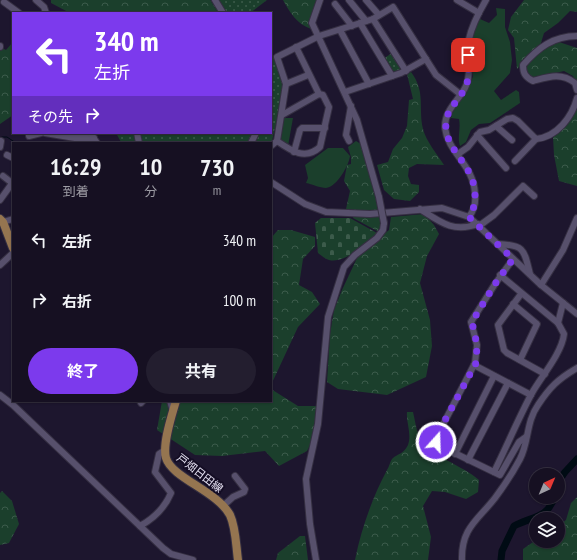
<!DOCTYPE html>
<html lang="ja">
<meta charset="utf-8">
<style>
:root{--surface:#161022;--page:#231e2f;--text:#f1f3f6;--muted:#9e9da5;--line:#353040;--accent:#7c3aed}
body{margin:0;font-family:"PT Sans Narrow","Noto Sans JP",sans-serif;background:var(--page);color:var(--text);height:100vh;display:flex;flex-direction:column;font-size:15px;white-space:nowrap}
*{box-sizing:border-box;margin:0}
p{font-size:13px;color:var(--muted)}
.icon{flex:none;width:22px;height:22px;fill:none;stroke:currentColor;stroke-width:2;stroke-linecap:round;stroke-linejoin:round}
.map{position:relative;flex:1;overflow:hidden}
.sheet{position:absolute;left:12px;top:142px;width:260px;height:260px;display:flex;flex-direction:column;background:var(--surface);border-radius:0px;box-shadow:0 1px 3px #0004,0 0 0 1px var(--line)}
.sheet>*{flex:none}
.banner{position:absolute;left:12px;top:12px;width:260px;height:122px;border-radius:0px;box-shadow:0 1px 3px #0004,0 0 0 1px var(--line);background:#7c3aed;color:#fff;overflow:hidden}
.needle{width:26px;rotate:44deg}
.buttons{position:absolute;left:529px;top:468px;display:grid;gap:8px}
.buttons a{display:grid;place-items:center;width:36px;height:36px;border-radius:50%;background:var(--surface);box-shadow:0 1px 3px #0004,0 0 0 1px var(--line);font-size:20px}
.pin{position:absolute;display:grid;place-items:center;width:34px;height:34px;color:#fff;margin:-17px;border-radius:8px;box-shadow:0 2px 6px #0006}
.me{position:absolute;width:44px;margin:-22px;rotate:20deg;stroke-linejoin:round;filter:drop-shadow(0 0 3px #0008)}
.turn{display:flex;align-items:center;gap:14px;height:84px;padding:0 16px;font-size:18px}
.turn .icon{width:52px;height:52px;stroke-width:2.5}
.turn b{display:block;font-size:28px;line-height:34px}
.then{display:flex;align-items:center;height:38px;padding:0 16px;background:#0003;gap:8px;font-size:15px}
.eta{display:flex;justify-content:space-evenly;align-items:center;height:68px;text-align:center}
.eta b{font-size:24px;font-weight:700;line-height:28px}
.primary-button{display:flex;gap:8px;margin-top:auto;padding:8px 16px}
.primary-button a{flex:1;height:46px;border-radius:24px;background:var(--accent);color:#fff;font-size:16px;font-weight:700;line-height:46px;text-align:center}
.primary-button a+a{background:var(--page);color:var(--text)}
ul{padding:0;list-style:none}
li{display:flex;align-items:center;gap:12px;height:60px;padding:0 16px}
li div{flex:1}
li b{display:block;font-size:15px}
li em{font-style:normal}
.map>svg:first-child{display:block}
.green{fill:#1b3f2c}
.forest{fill:url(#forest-crowns)}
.cemetery{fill:url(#cemetery-stones)}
.park{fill:url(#park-dots)}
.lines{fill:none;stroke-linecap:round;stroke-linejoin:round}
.stream{stroke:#000b14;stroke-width:1}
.river{stroke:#000b14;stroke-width:7}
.minor-casing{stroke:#352f42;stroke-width:8}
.major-casing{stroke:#352f42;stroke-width:10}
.minor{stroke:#57506c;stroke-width:6}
.major{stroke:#957550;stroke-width:8}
.minor-bridge-casing{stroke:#352f42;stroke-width:8;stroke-linecap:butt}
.minor-bridge{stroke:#57506c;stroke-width:6}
.route{stroke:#7c3aed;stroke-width:7;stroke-dasharray:0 12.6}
.labels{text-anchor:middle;stroke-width:4;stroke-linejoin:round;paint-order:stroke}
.street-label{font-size:11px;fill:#e7e3f4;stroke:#140d24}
</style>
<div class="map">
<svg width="577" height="560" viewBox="0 0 577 560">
<defs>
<pattern id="forest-crowns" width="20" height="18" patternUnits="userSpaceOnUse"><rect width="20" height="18" fill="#1b3f2c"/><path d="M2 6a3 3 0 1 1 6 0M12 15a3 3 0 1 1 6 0" fill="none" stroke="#3c5b4b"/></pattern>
<pattern id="cemetery-stones" width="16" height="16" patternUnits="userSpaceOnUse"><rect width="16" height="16" fill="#1b3f2c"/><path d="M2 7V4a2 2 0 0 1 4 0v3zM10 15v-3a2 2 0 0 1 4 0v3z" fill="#3c5b4b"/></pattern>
<pattern id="park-dots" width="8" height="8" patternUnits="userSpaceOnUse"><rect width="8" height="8" fill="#1b3f2c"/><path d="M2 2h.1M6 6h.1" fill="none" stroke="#3c5b4b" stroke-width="1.8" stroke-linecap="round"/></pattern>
</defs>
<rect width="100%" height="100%" fill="#1d162e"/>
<g class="green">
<path d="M496,8L505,9V27L510,42L512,60L510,73L494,91L501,100L516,90L519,92L520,103L490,123L479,124L471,130L466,142L460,146C457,137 461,129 459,119L451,118L452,112L473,77L471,39L476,25L480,19L489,23L497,15Z"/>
<path d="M283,118H293L288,146L278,139Z"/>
<path d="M328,148H343L350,156C349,165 337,187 326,188C320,188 312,184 306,183L308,178L305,165Z"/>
</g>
<g class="forest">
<path d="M51,0H210L218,13H70L51,3Z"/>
<path d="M283,0H318L310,21L311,29C297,24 290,13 283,0Z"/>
<path d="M524,0H577V12L570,11L558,23L544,33L540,46L517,69L514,38L508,30L511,17Z"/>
<path d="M556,41L577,48V84L573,76L564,71L534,78L529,76L524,66L535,54Z"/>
<path d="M13,42V115L0,124V47L6,50Z"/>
<path d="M411,72C426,92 418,108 423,129C426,141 437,154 444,165L417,164L409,168L408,176L411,184L419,185V192L410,201L394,199L384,190L377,165L388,162L393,149L402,138L407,126L409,100L413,99L407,74Z"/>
<path d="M577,104V186L559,181L554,155L553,137L573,116Z"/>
<path d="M356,141L364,146L380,210L369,212L346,209L350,191L344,181L347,165L351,164V157L348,147Z"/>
<path d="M424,214L434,225L439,234L427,256L420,283L430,320L432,346L426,377L387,395L338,389L327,382L330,334L334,310L342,290L358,256L389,230L391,217Z"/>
<path d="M354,215H381L382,224L379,232L353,218Z"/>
<path d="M278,230H291L315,237V246L303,259L299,285L312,292L320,304L298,327L271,385V238Z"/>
<path d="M271,389L298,406H318L314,437L307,451L279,466L265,451L222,456L195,455L157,430L162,401H271Z"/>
<path d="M407,412H413C415,420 416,429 419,436C429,456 462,465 479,480L478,492L466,499L445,492L432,491L423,506L431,537L428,560H355C361,530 372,498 387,470C389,467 390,462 392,459C398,453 403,455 408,445C412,434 406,423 407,412Z"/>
<path d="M2,491L12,501L19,524L9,543L0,545V493Z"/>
<path d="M577,497V560H523V549L536,540L558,541V526L566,520L571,503Z"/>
<path d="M300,536H305L308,560H276L278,553Z"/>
</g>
<path class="cemetery" d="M321,218H350L377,233C366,243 345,264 329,260C325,259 321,255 318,253L315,223Z"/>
<g class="park">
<path d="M210,0H267L250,13H218Z"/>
<path d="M271,52L285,86L272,141L269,143L121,142L116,133H271Z"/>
<path d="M392,53L403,70L393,74L383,59Z"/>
</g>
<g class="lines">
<path class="stream" d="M2,137H7L16,143"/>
<g class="river">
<path d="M558,482L565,472L577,459"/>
<path d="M501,560L502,551L514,526C530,517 549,518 554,497"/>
</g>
<g class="minor-casing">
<g id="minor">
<path d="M36,0L44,7L46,13"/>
<path d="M215,0L223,13"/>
<path d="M320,0L312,23L357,120L379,197"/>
<path d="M349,0L366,21"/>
<path d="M366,0L379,15"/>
<path d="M457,0L479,13"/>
<path d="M4,2L19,13"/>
<path d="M335,4L352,26"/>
<path d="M373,19L406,71"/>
<path d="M360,23L392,76"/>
<path d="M340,30L369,84"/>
<path d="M577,36C553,36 538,48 523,65C523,73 525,77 533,81C548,77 561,72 575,83L577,90"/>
<path d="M0,46V47"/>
<path d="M286,84L308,75"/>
<path d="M345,92L401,73L426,59"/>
<path d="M282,115L319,94"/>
<path d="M496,126L512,140"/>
<path d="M45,133L75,138H94"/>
<path d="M90,133L97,143"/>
<path d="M137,133L139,143"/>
<path d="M477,135L506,168"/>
<path d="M29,136L41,133"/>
<path d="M277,141C290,150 305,161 320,147L329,107L323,95L319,94L296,47"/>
<path d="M349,141L346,135L351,106"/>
<path d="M251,143L256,133"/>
<path d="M271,146L277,141L286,84L277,57L319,36L373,19L393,7L436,75L460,94"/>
<path d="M0,147L1,141"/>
<path d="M294,152L300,130L302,128H325"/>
<path d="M458,154L468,147L480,132L489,130L507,119L513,118L518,121L536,139C557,137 572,117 577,98"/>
<path d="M7,155L13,158"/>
<path d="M515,161L536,139"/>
<path d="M3,176L12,183"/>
<path d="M271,182L305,204L326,212L370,214L442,208L469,217L541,285L577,314"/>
<path d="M0,200L13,182"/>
<path d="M420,209C440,222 453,233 478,224"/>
<path d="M469,217C474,210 476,202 475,194C474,165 448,153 445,128C444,111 458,101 465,88C472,75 467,54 469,39C472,25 479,12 486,0"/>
<path d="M3,222L13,219"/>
<path d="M479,226L494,215L523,186L534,196"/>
<path d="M498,244C525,245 524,250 530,274"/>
<path d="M513,259L495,284L471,322L477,345L475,363L436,438V442L442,447L500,475L519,442L526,437"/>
<path d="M0,265L13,253"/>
<path d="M541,285L563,250L577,218"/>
<path d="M521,294L498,325L504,350L507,353L545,374"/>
<path d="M513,304L537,324L520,360"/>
<path d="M558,323L563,303"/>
<path d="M474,365L531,395"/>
<path d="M0,395L13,405L163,548L171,554L193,560"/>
<path d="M140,401L141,403L143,401"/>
<path d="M170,401L173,411"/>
<path d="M455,454L494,376"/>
<path d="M468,460L508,383"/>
<path d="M494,472C507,446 518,419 532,393C541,377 562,353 564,334L558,323L500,275"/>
<path d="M223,506L233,497L244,492L245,489L235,476"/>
<path d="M140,526C153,519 165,507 171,493L155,472L159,454L165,450"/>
<path d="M316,560L310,524L306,479L318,424L328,317L344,267L355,255L377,238L383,230L384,223"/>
<path d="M462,560C461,528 478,520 495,498C504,486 513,472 520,459C529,442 526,422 538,405C550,387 558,379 577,368"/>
</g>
</g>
<g class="major-casing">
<g id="major">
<path d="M0,219L3,222L13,248"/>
<path d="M176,401C172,415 162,444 166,458C172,478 217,491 230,515C236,528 236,546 238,560"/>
</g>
</g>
<use href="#minor" class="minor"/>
<use href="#major" class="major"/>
<g class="minor-bridge-casing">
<path id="minor-bridge" d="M379,197L384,223"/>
</g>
<use href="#minor-bridge" class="minor-bridge"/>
</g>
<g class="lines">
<path class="route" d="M436,442L437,435L476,363L477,345L472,322L495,284L513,259L469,217C474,210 475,202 475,194C474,165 448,153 446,128C444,111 458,102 465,88C470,79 468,65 468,55"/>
</g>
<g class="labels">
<g class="street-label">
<text transform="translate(200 473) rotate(38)" y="4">戸畑日田線</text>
</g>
</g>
</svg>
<div class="buttons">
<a><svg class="needle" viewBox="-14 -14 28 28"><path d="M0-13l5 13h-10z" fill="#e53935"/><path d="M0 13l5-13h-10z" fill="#9e9da5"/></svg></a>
<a><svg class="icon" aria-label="layers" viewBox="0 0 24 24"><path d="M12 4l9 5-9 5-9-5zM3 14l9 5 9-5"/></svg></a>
</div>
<div class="pin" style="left:468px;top:55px;background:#d93025"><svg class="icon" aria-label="arrive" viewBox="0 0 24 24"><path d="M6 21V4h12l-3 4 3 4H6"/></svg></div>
<svg class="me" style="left:436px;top:442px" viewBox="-20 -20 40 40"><circle r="17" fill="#7c3aed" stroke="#fff" stroke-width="3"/><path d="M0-11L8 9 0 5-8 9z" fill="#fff"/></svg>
<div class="banner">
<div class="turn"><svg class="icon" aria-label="left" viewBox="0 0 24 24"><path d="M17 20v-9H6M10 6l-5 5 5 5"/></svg><div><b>340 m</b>左折</div></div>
<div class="then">その先<svg class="icon" aria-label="right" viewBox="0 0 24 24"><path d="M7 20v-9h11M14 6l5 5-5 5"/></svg></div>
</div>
<section class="sheet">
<div class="eta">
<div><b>16:29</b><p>到着</p></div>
<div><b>10</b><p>分</p></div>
<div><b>730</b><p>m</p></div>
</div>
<ul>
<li><svg class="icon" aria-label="left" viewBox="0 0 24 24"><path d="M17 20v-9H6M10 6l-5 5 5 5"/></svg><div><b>左折</b></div><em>340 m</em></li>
<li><svg class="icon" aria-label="right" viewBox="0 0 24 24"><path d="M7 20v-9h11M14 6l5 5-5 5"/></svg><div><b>右折</b></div><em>100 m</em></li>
</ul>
<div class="primary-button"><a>終了</a><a>共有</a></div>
</section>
</div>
